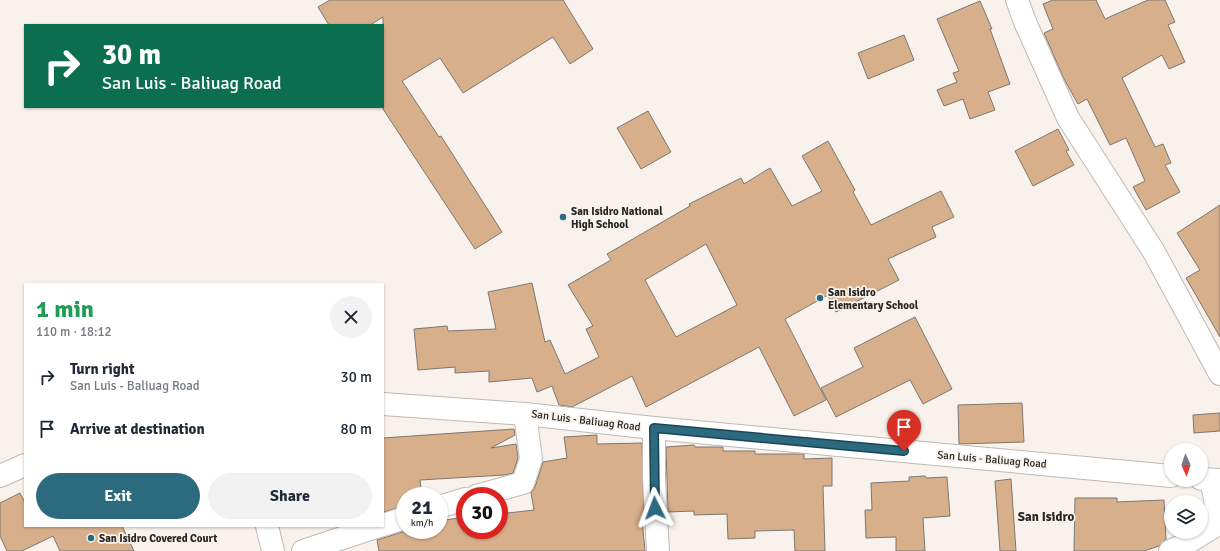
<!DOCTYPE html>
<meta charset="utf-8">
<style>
:root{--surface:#fff;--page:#f2f2f3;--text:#1f2937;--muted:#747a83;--accent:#2b6a7f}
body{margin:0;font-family:Signika,sans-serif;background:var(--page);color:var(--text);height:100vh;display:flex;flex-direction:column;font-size:15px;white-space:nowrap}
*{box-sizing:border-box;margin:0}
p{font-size:13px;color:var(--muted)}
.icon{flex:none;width:22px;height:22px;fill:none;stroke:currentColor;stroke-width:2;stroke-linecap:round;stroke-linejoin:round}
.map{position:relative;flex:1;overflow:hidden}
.side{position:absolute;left:24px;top:283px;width:360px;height:244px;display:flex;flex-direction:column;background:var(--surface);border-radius:0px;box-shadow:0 1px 3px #0004}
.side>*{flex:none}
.top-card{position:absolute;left:24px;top:24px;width:360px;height:84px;border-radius:0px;box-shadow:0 1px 3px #0004;background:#0b6e4f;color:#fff;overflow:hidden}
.needle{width:26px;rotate:177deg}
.fabs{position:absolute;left:1164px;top:443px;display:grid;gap:8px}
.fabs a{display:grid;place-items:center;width:44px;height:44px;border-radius:50%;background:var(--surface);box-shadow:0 1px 3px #0004;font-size:20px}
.speed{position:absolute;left:396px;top:487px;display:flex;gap:8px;font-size:20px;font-weight:700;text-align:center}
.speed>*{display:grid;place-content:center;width:52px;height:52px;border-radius:50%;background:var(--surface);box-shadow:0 1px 3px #0004;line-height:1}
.speed small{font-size:10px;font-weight:400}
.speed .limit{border:6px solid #d22;background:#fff;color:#111}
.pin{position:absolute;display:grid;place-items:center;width:34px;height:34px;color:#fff;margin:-41px -17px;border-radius:50% 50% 50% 0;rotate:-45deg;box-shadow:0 0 4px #0007}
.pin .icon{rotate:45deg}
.me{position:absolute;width:44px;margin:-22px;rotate:357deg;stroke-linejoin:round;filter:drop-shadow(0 0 3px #0008)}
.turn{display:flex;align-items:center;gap:14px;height:84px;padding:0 12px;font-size:18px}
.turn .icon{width:52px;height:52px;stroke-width:2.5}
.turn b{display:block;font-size:28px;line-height:34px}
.round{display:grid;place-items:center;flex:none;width:42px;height:42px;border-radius:21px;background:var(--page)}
.head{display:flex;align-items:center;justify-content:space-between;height:68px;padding:0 12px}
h1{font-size:24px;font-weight:700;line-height:30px;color:#1e9e55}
.button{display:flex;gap:8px;margin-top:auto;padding:8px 12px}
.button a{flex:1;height:46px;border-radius:24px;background:var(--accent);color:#fff;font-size:16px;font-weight:700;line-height:46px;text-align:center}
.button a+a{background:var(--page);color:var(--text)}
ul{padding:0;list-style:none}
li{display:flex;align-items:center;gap:12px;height:52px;padding:0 12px}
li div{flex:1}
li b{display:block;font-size:15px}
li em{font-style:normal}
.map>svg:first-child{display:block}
.building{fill:#d8af8b;stroke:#7d7771;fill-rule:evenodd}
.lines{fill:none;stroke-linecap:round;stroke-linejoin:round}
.minor-casing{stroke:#c0b9b4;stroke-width:24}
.major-casing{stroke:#c0b9b4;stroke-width:24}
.minor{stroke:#fff;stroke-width:22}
.major{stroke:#fff;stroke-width:22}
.route-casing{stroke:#1c4553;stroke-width:10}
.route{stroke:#2b6a7f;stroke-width:7}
.poi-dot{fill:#2b6a7f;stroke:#f9f2ec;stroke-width:1.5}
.labels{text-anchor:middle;stroke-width:3.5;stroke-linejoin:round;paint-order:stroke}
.poi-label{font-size:11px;font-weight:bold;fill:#272522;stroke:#f9f2ec;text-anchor:start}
.street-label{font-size:11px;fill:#272522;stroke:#f9f2ec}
.quarter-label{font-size:13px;font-weight:bold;fill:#272522;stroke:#f9f2ec}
</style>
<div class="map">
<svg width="1220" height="551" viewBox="0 0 1220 551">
<rect width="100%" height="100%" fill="#f9f2ec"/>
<g class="building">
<path d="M330,0H563L593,49L570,64L553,37L463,93L440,58L402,81L439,137L441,136L502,232L475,249L383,109V17L370,25H329L318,7Z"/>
<path d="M1053,0H1096L1105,19L1148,0H1165L1175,22L1168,25L1185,62L1169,69L1162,55L1122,78L1155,147L1163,144L1171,163L1165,165L1180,192L1146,210L1133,187L1145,181L1126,138L1110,145L1087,99L1078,104L1064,79L1044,33L1053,29L1043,4Z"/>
<path d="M980,1L992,29H990L1010,84L988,92L995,110L970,119L963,99L944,106L937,90L957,82L953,73L959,71L937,19Z"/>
<path d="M904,35L914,60L868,79L858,53Z"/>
<path d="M648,111L671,152L641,169L617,128Z"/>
<path d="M1058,129L1069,150L1066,151L1074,165L1033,186L1015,151Z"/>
<path d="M828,141L855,190L853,192L871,225L941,191L954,217L932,227L936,237L888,259L899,280L836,312L828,295L785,319L826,400L794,416L759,347L646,407L632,376L572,407L559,405L552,386L537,392L532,378L489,382V371L455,373V367L418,370L414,329L447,326L448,331L496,329L488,292L532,283L545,342L550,340L565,374L599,357L586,329L593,326L568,285L611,260L607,254L690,206L689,204L741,178L744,184L770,168L792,206L822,191L802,156ZM706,244L737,305L676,337L645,280Z"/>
<path d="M1220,205V337L1186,278L1200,270L1177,233Z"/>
<path d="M915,317L952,389L923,404L910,380L836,417L821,388L863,367L854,348Z"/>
<path d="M1022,403L1024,442L959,444L958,405Z"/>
<path d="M1220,413V431L1194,433L1193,415Z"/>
<path d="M514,429L515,435L491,448L516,444L518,458L513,473L504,475L420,480L422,496H405V506L383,512V438Z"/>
<path d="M597,435V444L642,443L644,519H642L645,551H379L377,540L409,530H439V521L465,517V530H499V514L534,510L531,493L535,487L543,462L567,458L564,437Z"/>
<path d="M694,445L695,447H723V451H755V454H804V459L832,458V486H823L825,551H795L794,530L755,531V538L728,539L727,514L694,515V511L668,512L666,447Z"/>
<path d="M925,476L926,478L947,477L950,516L923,518L925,551H896V537L866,538L865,510H872L871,483L909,481V477Z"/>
<path d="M1011,479L1016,551H1000L995,481Z"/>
<path d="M20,493L25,503V526H122L134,551H60L53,536L22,551H7L0,536V503Z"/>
<path d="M1075,498H1117V502L1164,500L1166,539L1159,546L1144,551H1074Z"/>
</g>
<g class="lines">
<g class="minor-casing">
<g id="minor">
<path d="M1017,0L1025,22L1068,118L1154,252L1220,374"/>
<path d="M654,428V479L658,551"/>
<path d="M476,496L523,483L531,459L525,414"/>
<path d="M439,507L465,499"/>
<path d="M383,525L405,518"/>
<path d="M267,526L273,551"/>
<path d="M303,551L379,526"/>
<path d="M1170,551L1184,545L1218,524L1215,498L1211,480"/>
</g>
</g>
<g class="major-casing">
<g id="major">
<path d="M383,404L525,414L654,428L1171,476"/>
<path d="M0,476L25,465"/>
<path d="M1201,479L1220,480"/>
</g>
</g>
<use href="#minor" class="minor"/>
<use href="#major" class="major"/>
</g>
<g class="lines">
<g class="route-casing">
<path id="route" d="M655,508L654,428L904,451"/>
</g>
<use href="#route" class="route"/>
</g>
<g class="poi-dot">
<circle cx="563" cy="217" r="4"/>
<circle cx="820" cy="298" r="4"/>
<circle cx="91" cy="538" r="4"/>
</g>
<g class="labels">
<g class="poi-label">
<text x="571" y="215">San Isidro National<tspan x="571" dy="13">High School</tspan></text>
<text x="828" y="296">San Isidro<tspan x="828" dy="13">Elementary School</tspan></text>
<text x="99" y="542">San Isidro Covered Court</text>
</g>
<g class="street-label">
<text transform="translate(586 420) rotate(7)" y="4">San Luis - Baliuag Road</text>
<text transform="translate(992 459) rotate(5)" y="4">San Luis - Baliuag Road</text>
</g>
<g class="quarter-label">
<text x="1046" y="521">San Isidro</text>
</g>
</g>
</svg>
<div class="fabs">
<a><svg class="needle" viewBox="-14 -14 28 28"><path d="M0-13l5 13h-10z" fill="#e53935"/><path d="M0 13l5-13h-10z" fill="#747a83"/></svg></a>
<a><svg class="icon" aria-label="layers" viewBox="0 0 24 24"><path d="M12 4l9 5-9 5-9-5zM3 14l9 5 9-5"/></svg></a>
</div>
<div class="speed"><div>21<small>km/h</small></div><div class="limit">30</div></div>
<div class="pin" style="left:904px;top:451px;background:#d93025"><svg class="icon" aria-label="arrive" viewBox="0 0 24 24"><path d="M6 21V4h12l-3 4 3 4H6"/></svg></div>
<svg class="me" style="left:655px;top:508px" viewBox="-20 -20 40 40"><path d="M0-17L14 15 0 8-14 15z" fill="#2b6a7f" stroke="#fff" stroke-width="4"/></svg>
<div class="top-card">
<div class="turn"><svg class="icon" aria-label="right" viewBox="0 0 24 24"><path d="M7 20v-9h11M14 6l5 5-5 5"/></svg><div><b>30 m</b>San Luis - Baliuag Road</div></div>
</div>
<section class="side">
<div class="head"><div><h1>1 min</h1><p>110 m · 18:12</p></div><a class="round"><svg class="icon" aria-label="close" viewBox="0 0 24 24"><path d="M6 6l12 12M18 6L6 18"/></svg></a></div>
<ul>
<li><svg class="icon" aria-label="right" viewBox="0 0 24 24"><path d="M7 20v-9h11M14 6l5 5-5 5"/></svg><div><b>Turn right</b><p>San Luis - Baliuag Road</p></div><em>30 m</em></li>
<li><svg class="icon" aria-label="arrive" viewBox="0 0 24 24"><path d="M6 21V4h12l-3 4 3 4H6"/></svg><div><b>Arrive at destination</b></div><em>80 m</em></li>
</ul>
<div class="button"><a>Exit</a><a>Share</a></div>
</section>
</div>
